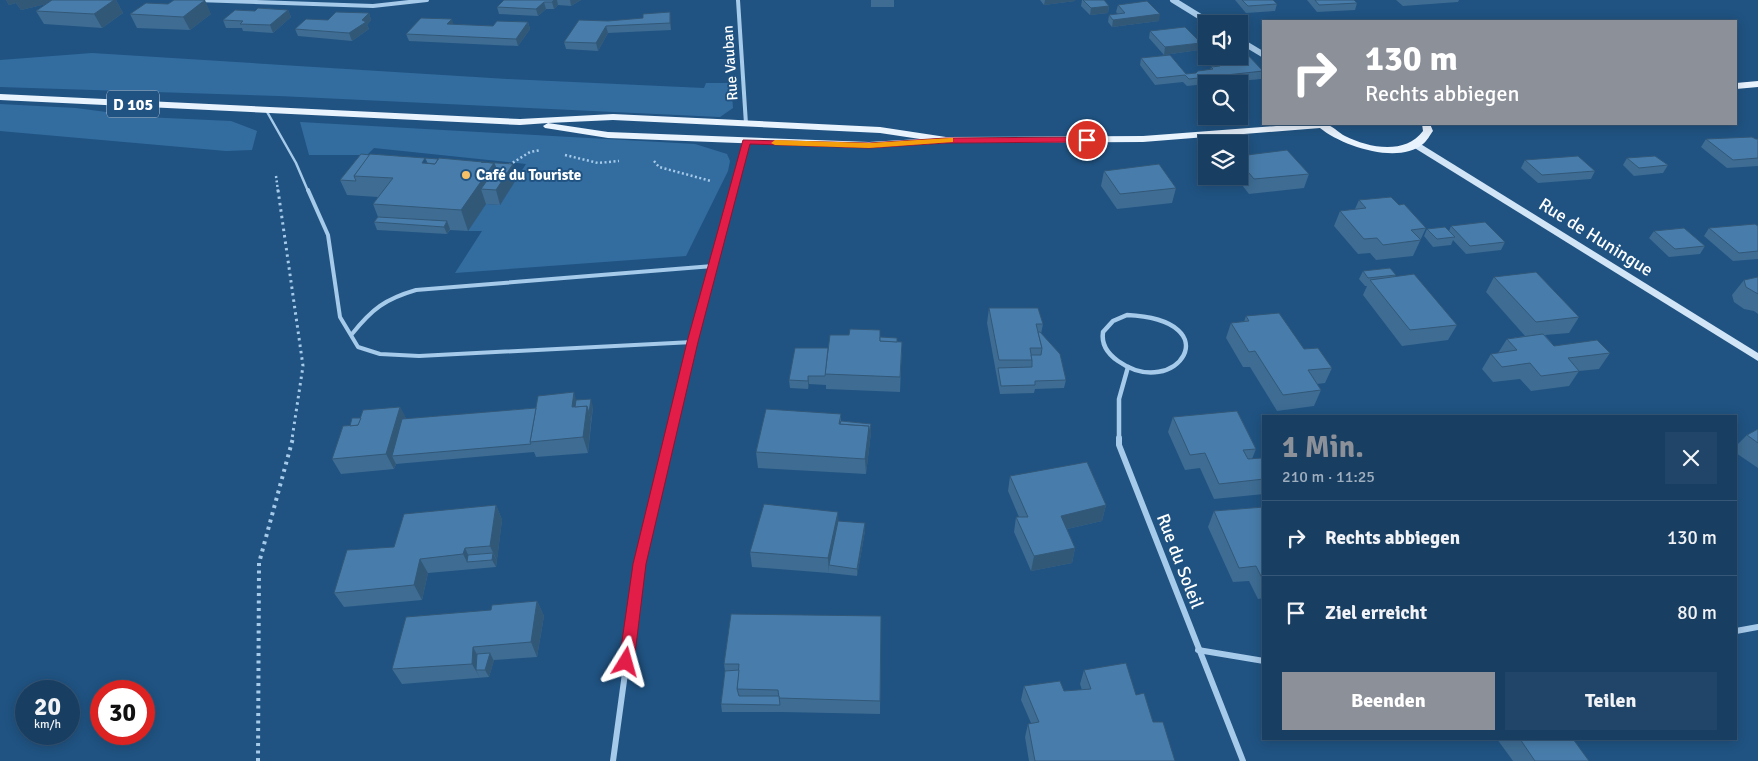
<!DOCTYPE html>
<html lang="de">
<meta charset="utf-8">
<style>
:root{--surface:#183e62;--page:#214568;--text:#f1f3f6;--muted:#9faebe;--line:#365777;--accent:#8c9099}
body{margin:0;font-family:Signika,sans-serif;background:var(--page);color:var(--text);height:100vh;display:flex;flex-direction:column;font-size:19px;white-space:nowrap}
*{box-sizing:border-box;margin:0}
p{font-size:16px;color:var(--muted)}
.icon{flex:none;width:28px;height:28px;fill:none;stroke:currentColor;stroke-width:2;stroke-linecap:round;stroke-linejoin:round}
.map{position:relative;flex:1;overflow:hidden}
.side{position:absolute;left:1262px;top:415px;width:475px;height:325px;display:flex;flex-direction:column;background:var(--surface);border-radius:0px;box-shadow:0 2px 12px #0003,0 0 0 1px var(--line)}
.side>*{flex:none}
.top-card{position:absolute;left:1262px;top:20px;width:475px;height:105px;border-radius:0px;box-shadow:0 2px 12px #0003,0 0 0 1px var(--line);background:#8c9099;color:#fff;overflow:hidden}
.buttons{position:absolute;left:1198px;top:15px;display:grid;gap:10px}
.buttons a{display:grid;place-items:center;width:50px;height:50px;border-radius:0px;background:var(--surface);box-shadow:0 2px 12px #0003,0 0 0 1px var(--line);font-size:25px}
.speed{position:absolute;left:15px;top:680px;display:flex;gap:10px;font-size:25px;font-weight:700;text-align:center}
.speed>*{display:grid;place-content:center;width:65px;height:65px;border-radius:50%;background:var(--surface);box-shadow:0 2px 12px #0003,0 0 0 1px var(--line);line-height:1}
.speed small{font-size:12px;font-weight:400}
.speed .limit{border:8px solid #d22;background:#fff;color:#111}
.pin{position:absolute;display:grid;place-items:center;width:42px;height:42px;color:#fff;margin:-21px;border:2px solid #fff;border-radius:50%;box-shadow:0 1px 5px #0007}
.me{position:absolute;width:55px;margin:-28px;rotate:8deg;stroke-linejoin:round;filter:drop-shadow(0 0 4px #0008)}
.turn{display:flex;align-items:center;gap:18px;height:105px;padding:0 20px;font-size:22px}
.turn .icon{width:65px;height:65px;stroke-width:2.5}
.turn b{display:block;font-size:35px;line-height:42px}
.round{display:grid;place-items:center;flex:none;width:52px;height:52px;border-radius:0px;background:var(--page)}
.head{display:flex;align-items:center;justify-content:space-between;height:85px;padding:0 20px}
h1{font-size:30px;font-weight:700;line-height:38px;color:var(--accent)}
.primary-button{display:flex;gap:10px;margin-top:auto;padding:10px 20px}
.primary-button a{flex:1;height:58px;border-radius:0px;background:var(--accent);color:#fff;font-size:20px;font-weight:700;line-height:58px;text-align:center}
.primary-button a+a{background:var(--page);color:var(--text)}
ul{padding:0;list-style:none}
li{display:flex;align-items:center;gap:15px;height:75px;padding:0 20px;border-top:1px solid var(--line)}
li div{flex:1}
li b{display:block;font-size:19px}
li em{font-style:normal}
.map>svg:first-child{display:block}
.green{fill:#336da0}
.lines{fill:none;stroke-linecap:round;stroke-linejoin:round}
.path-far2{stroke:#a6cae9;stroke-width:2.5;stroke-dasharray:2 2.5;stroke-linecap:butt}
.path-far1{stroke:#a6cae9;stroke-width:3;stroke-dasharray:2.5 4;stroke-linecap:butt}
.path{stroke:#a6cae9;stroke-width:4;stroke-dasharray:3 4.5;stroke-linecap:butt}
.service-far1{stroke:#a6cae9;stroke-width:2.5}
.service{stroke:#a6cae9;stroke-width:4}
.minor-far2{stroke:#a6cae9;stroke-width:4}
.minor-far1{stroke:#a6cae9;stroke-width:4.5}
.minor{stroke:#a6cae9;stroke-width:6}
.tertiary{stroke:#a6cae9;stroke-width:6}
.secondary{fill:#d1e5f7;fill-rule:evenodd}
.primary{fill:#e9f3fe;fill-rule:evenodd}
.wall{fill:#3e6c93}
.shaded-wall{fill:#325878}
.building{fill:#487dab;stroke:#325878}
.route{fill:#e11d48;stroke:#92132f}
.slow{fill:#f59e0b}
.poi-dot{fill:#f6c066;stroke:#205382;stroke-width:2}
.labels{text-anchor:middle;stroke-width:4;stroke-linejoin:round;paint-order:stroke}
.far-street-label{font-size:15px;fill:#fff;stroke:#205382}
.far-poi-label{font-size:15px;font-weight:bold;fill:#fff;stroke:#205382;text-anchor:start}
.shield{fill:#205382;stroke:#bccbda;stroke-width:1}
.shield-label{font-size:16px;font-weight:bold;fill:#fff}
.street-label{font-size:18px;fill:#fff;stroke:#205382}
</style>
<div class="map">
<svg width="1758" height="761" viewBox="0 0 1758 761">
<rect width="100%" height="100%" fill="#205382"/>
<g class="green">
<path d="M92,53L507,79L704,88L706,83H731L733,108L720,117L279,96L0,87V60Z"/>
<path d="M0,104L76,108L144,117L231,121L257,131L252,150L226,151L0,131Z"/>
<path d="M300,122L695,144L727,154L730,161L728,171L686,256L455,273L482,231H468L486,204L500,205L526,164L374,148L367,155H309Z"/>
</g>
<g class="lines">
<g class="path-far2">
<path d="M565,155L598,163L619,161"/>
<path d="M654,161L659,167L711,181"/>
<path d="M509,165L530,152L541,150"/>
<path d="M276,176L278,191"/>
</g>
<path class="path-far1" d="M278,190L303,366L292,439"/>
<path class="path" d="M258,761L259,563L293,438"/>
<path class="service-far1" d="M266,110L296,163L308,191"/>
<g class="service">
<path d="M308,190L328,235L340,317L358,347L380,354L419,356L693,342"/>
<path d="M352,334C372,309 385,299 416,290L713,266"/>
</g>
<g class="minor-far2">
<path d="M197,0L373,6L427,0"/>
<path d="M738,0L746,124"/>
<path d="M733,191L746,142"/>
</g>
<g class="minor-far1">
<path d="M1127,315C1232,320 1176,402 1118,361C1108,354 1101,345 1103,332L1113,321Z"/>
<path d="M670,439L693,342L733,190"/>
<path d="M1119,439V399L1128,367"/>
</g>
<g class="minor">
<path d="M1119,438V445L1243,761"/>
<path d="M1736,631L1758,627"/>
<path d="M1198,650L1264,661"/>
<path d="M613,761L640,564L670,438"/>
</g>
<g class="tertiary">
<path d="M1173,0L1212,24"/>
<path d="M1239,40L1264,55"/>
</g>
<path class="secondary" d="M1413,143H1419L1758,353V361L1413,147Z"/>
<g class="primary">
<path d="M1758,81V87L1736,89V83Z"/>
<path d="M0,94L520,119L613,114L880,127L946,137L1143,136L1302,124C1309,124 1319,122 1325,124C1332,125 1339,133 1345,136C1369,148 1405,155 1423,131L1422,124H1430L1433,131C1430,135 1427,141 1423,144C1398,165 1342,146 1320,128L1143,142L946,143L869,148L608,138L545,128L543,126L548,123L520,125L0,100ZM613,120L880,133L920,139L869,142L608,132L548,123Z"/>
</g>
</g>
<g class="wall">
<path d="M6,0H116L123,13L102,28L44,24L36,11L46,4L21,10L16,3L9,5Z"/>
<path d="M504,0H581L571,6L558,5L554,9H546L538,16L499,14L497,7Z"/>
<rect x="871" y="0" width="23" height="7"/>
<path d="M1040,0H1075V1L1044,5Z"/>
<path d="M1082,0H1104L1109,6L1108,13L1090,15L1081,6Z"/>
<path d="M1235,0H1273L1277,4L1275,11L1246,13Z"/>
<path d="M1307,0H1354L1357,3L1355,10L1317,12Z"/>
<path d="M1396,0H1462H1459L1458,2L1403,6Z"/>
<path d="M1118,5L1159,21L1112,27L1108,22L1109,15L1118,14L1116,12Z"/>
<path d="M288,10L291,17L273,33L243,31L242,28H226L223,20L255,11Z"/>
<path d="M369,13L371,20L367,25L369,29L352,41L298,36L295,29Z"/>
<path d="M130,14H211L190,30L137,28Z"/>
<path d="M671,19V30L608,33L598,51L566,49L564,42L608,21Z"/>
<path d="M528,22L530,29L518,46L409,41L406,34L453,25L493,26Z"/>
<path d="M1150,31L1201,43L1199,50L1164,55L1149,38Z"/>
<path d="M1210,56H1239L1263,71L1261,79L1206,84L1187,86L1183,82L1155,85L1140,65L1141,58L1186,74L1196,73L1210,70L1211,67L1212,66L1208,62Z"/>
<path d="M1706,139H1758V166L1727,168L1701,147Z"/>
<path d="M361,154L517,178L500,205L486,204L468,231L450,230L447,234L377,230L374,222L378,217L373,204L378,197L347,195L340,180Z"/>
<path d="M1239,156L1309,174L1304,188L1249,194L1235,176H1239Z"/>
<path d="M1627,158L1668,165L1663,173L1634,176L1623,165Z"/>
<path d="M1525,160L1595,171L1591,179L1538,183L1521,168Z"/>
<path d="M1104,171L1176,188L1172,203L1117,209L1101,186Z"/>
<path d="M1359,200L1399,205L1426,228L1413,256L1376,260L1370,253L1358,254L1334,226L1340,211L1355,209Z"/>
<path d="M1451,226L1505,242L1501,250L1466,254L1453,240L1451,245L1433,247L1424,236L1427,229L1449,231Z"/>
<path d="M1758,226V259L1733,261L1704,236L1709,228Z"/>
<path d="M1654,231L1705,246L1700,254L1669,257L1649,238Z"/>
<path d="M1363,271L1396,275L1395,276L1457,325L1448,340L1402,346L1363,295L1367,286H1365L1359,279Z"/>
<path d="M1494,277L1579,317L1569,333L1545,335L1554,346L1610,353L1599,369L1579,371L1569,386L1531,391L1520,379L1493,382L1482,369L1491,354L1498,353L1507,339L1525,336L1486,292Z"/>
<path d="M1758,277V314L1754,311L1744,309L1734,302L1732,295L1744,280Z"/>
<path d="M989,308L1043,324L1041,334L1066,380L1064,388L1035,389L1034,393L1000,394L987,323Z"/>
<path d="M1246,316L1304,349L1332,368L1325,383L1317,384L1321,390L1314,406L1277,411L1250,367H1243L1226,338L1231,323L1244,322Z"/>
<path d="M880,337L897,342H902L900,392L826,389V385L809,384L808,389L790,388L789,380L828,348Z"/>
<path d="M576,400L593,407L588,453L536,457L534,452L396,464L394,469L341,474L332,459L350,426L361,418L400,407L406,419L536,408Z"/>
<path d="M841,414V421L871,424V432L866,474L758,468L756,452Z"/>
<path d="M1173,417L1256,449L1252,459L1264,463V494L1214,499L1200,468L1185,470L1168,432Z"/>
<path d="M1758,429V468L1736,453V446L1747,435Z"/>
<path d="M1010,476L1106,505L1102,521L1067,529L1075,548L1072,563L1031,571L1014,532L1016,517H1019L1008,491Z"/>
<path d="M496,505L502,520L496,567L428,573L422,600L344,607L334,593L394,547Z"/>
<path d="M1264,507V598L1258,599L1249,581L1233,582L1208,527L1214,511Z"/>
<path d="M838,521L865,531L857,576L829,573L752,567L750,552Z"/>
<path d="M537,601L544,616L537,657L494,660L489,677L402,684L392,669L491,610Z"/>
<path d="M881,616L880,714L781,712V711V712H722L721,704L725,671L724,664Z"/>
<path d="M1084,670L1136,695L1153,722L1175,761H1029L1025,737L1028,724L1031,723L1021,700L1024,686L1064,691L1082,690L1080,684Z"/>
<path d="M1497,739H1573L1589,761H1513Z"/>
</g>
<g class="shaded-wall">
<path d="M6,0H54L55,2L21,10L16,3L9,5Z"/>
<path d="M114,0H116L123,13L102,28L94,14Z"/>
<path d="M205,0L211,14L190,30L183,17Z"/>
<path d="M554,0H557L558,5L554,9L552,2Z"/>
<path d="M570,0H581L571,6Z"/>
<path d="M1045,0H1075V1L1044,5Z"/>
<path d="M544,2L546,9L538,16L536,9Z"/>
<path d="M1109,6L1108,13L1090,15L1091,8Z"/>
<path d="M288,10L291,17L273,33L270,25Z"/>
<path d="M670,12L671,19V30L670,23Z"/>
<path d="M369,13L371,20L367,25L369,29L352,41L349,33Z"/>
<path d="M1160,14L1159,21L1112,27L1113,20Z"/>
<path d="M452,19L454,26L447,24Z"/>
<path d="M528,22L530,29L518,46L516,39Z"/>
<path d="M606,26L608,33L598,51L596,43Z"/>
<path d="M1201,43L1199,50L1164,55L1165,47Z"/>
<path d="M494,163L513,164L517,178L500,205L496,190L481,189L486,204L468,231L461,210Z"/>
<path d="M447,221L450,229L447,234L444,227Z"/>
<path d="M808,376L809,384L808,389Z"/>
<path d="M574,392L578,408L572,407Z"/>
<path d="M591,399L593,407L591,421L589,413Z"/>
<path d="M587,406L591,421L588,453L583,437Z"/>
<path d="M400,407L408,422L392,456L396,464L394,469L386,454Z"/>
<path d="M871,424V432L866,474L865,459L869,426Z"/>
<path d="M496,505L502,520L497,561L490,546Z"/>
<path d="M1106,505L1102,521L1058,531L1061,516Z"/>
<path d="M838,512L839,527L829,565V573L828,558Z"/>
<path d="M865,523V531L857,576V569Z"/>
<path d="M465,548L471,561L467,562L463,554Z"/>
<path d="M1075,548L1072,563L1031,571L1034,556Z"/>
<path d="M493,553L497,561L496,567L492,560Z"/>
<path d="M420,559L428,573L422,600L414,585Z"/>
<path d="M537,601L544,616L537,657L531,642Z"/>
<path d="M473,647L481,662L476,670L480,678L472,664Z"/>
<path d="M490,653L494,661L489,677L485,670Z"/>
</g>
<g class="building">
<path d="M52,0H114L94,14L36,11Z"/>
<path d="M174,0H205L183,17L130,14L146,3L168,4Z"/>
<path d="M504,0H554L552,2H544L536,9L497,7Z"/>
<path d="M1083,0H1104L1109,6L1091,8Z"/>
<path d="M1242,0H1273L1277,4L1248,6Z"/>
<path d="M1315,0H1354L1357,3L1319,5Z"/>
<path d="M1147,1L1160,14L1113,20L1109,15L1125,13L1118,5Z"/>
<path d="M258,8L288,10L270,25L240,24L243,21L223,20L235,10L255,11Z"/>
<path d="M336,12L369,13L362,20L366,22L349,33L295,29L306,19L328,20Z"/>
<path d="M670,12V23L606,26L596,43L564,42L579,20L608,21L643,18V14Z"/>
<path d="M421,18L452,19L447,24L493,26L497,21L528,22L516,39L406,34Z"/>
<path d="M1185,27L1201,43L1165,47L1150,31Z"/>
<path d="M1239,52H1245L1263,71L1189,79L1185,75L1157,78L1141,58L1170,55L1186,74L1196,73L1198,71L1213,69L1211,67L1220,66L1211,56H1239Z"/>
<path d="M1752,137L1756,139H1758V158L1733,160L1706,139Z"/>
<path d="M1287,150L1309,174L1254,179L1239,161V156Z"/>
<path d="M361,154L370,155L354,176L356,181L340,180Z"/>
<path d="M370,154L425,158L422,163L435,164L439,158L494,163L461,210L373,204L393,178L354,176Z"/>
<path d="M1578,156L1595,171L1542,175L1525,160Z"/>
<path d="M1655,156L1668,165L1639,168L1627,158Z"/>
<path d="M425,158L438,159L435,164L427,163Z"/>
<path d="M481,162L513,164L496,190L481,189L496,168L494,163Z"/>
<path d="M1159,164L1176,188L1120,194L1104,171Z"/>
<path d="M1391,197L1399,205L1404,204L1426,228L1411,230L1421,240L1383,245L1377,238L1364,239L1340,211L1366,208L1359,200Z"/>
<path d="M378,217L447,221L444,227L374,222Z"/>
<path d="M1485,222L1505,242L1470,246L1451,226Z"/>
<path d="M1755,224L1758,226V251L1739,253L1709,228Z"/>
<path d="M1445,227L1455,237L1437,239L1427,229Z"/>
<path d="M1684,228L1705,246L1675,249L1654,231Z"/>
<path d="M1390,268L1396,275L1368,278L1363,271Z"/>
<path d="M1536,272L1579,317L1536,322L1494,277Z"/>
<path d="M1414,274L1457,325L1410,330L1370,280Z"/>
<path d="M1758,277V294L1746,287L1744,280Z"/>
<path d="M989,308H1038L1043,324H1036L1042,348H1030L1032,360H999Z"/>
<path d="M1279,313L1304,349L1318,348L1332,368L1308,370L1321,390L1283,395L1255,351L1249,352L1231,323L1249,321L1246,316Z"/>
<path d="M850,329L880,330V341L902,342L900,377L825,374L830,335H849Z"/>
<path d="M1038,332H1040L1060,354L1066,380L1035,381V385L1001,386L998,368L1032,367V360L1031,355H1041L1042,348Z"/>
<path d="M1543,334L1554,346L1597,340L1610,353L1568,358L1579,371L1541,376L1530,363L1502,367L1491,354L1517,350L1507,339Z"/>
<path d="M880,337L897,338V342L880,341Z"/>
<path d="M795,348H828L825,376H808V381L789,380Z"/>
<path d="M574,392L572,407L587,406L583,437L530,442L538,396Z"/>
<path d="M591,399L589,413L587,406L575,407L576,400Z"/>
<path d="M400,407L386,454L332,459L343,426L358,425L363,410Z"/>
<path d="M536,408L530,442L531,444L392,456L402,419Z"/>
<path d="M766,409L841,414L839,424L869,426L865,459L756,452Z"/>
<path d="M1237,411L1256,449L1243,450L1248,459L1261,458L1264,463V479L1219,484L1205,453L1190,455L1173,417Z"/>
<path d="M352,418H361L358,425L350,426Z"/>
<path d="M841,421L871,424L869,433V426L840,424Z"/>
<path d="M1758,429V443L1747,435Z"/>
<path d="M1087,462L1106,505L1061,516L1075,548L1034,556L1016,517H1028L1010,476Z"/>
<path d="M764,504L838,512L828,558L750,552Z"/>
<path d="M496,505L490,546L465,548L463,554L420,559L414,585L334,593L347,550L394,547L404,514Z"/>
<path d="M1264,507V582L1256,566L1239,568L1214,511Z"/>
<path d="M838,521L865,523L857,569L829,565Z"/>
<path d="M493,553L492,560L467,562L468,555Z"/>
<path d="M537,601L531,642L473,647L472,664L392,669L406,617L491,610L492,605Z"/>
<path d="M731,614L881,616L880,701L779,698L778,690L737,689L739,664H724Z"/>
<path d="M490,653L485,670H476L477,654Z"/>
<path d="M1126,663L1136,695L1144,693L1153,722H1163L1175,761H1035L1028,724L1039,722L1024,686L1060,681L1064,691L1091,689L1084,670Z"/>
<path d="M739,670L737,689L739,696H779L780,705L721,704L725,671Z"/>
<path d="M1520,739H1573L1589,761H1535Z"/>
</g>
<path class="route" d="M1087,137L1090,138V142L946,143L869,148L750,144L698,342L646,564L634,662L631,667L626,669L621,667L619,662L633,564L687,342L743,140L869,143L946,138Z"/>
<path class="slow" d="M950,138H953V142L869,148L775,145L771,143L775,140L869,143Z"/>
<circle class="poi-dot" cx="466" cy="175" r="5"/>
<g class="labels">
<g class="far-street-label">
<text transform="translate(730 63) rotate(-94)" y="5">Rue Vauban</text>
</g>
<g class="far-poi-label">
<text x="476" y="180">Café du Touriste</text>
</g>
<rect class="shield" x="107" y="90.5" width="52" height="27" rx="4"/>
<g class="shield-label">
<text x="133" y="110">D 105</text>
</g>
<g class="street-label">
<text transform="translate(1596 237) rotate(32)" y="6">Rue de Huningue</text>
<text transform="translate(1180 561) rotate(69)" y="6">Rue du Soleil</text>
</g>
</g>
</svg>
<div class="buttons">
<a><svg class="icon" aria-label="sound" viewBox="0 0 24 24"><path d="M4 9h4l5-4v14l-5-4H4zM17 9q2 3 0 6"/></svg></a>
<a><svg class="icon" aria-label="search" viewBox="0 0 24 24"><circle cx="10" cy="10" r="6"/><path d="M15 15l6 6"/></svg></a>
<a><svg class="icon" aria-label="layers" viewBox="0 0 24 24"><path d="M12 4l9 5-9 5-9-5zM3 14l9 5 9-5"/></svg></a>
</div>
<div class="speed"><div>20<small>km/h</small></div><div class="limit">30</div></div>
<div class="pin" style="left:1087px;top:140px;background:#d93025"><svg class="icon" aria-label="arrive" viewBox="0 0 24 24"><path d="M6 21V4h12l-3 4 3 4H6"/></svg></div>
<svg class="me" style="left:626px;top:662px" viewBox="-20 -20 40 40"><path d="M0-17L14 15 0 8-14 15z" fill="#e11d48" stroke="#fff" stroke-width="4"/></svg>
<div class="top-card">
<div class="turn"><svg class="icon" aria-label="right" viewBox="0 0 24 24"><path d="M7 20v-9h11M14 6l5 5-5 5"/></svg><div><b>130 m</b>Rechts abbiegen</div></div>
</div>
<section class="side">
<div class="head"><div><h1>1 Min.</h1><p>210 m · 11:25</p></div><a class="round"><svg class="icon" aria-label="close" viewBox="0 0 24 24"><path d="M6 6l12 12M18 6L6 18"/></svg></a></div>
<ul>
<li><svg class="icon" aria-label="right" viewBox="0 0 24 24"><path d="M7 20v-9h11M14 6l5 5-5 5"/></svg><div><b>Rechts abbiegen</b></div><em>130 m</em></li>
<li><svg class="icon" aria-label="arrive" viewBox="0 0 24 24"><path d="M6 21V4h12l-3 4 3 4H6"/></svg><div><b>Ziel erreicht</b></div><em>80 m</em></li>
</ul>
<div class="primary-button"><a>Beenden</a><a>Teilen</a></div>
</section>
</div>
